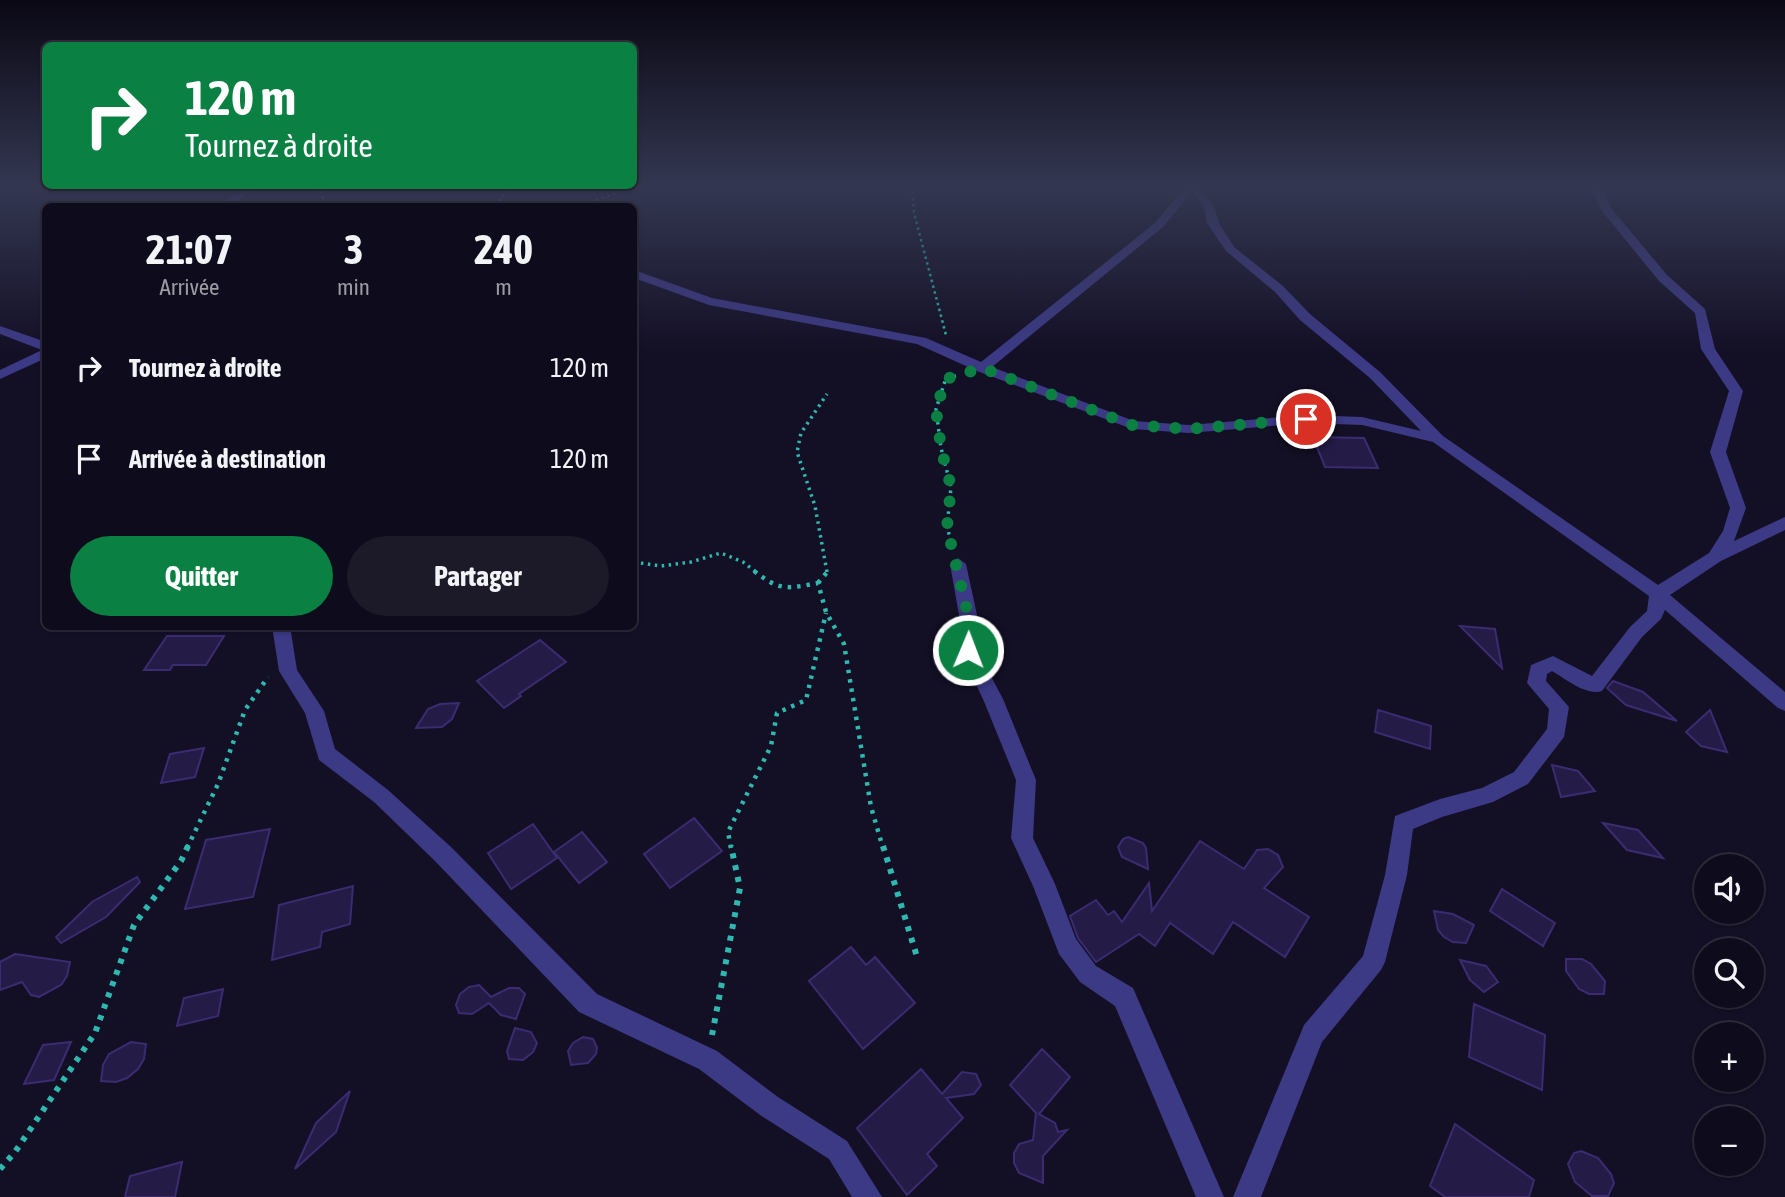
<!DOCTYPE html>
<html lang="fr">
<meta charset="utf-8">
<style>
:root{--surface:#0e0b1c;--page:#1c1929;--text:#f1f3f6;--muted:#9b9ba3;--line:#2e2b3b;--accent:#0b8043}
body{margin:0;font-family:"Asap Condensed",sans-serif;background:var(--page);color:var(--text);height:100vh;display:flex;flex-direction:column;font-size:26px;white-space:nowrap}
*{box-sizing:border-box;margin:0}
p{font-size:23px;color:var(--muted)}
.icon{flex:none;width:38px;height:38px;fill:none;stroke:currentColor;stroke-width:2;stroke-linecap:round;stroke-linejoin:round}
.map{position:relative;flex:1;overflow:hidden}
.sheet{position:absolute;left:42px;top:203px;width:595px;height:427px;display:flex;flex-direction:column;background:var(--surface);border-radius:10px;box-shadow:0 2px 5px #0004,0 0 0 2px var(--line)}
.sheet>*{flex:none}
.guide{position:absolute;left:42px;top:42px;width:595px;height:147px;border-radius:10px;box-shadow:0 2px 5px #0004,0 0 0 2px var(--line);background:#0b8043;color:#fff;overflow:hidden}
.controls{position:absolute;left:1694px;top:854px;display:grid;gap:14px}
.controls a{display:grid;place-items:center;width:70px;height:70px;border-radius:50%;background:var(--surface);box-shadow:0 2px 5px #0004,0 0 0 2px var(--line);font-size:35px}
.pin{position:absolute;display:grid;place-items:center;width:60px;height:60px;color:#fff;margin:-30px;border:4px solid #fff;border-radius:50%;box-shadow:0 2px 7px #0007}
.me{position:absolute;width:77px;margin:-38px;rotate:1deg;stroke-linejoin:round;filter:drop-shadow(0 0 5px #0008)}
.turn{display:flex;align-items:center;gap:24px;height:147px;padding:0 28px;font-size:32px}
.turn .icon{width:91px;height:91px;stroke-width:2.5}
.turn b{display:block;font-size:49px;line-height:60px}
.eta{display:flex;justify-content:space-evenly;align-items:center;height:119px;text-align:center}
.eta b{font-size:42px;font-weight:700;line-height:49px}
.button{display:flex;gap:14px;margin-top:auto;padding:14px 28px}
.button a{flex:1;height:80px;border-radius:42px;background:var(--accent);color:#fff;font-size:28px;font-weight:700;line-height:80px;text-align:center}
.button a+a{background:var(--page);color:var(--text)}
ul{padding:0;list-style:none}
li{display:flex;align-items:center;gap:21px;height:91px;padding:0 28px}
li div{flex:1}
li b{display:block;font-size:26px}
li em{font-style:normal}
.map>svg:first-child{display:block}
.building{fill:#241b46;stroke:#3b2c72;stroke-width:2}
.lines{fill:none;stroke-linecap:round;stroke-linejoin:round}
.path-far3{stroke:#2eb8b0;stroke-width:2.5;stroke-dasharray:2.5 3.5;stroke-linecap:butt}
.path-far2{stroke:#2eb8b0;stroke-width:3.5;stroke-dasharray:2.5 4.5;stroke-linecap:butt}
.path-far1{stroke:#2eb8b0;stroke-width:4.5;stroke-dasharray:3.5 6;stroke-linecap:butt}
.path{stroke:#2eb8b0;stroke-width:6;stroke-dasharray:5 7;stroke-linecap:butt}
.minor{fill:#3c3985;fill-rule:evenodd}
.route{stroke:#0b8043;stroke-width:12;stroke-dasharray:0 21.6}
</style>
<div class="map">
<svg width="1785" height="1197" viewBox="0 0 1785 1197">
<rect width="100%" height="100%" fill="#130f25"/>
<g class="building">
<path d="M1313,437L1364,438L1378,468L1325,467Z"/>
<path d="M1460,626L1495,629L1502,668Z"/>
<path d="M167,636H224L206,665H173L170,670H144Z"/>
<path d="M540,640L566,662L519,694L521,696L504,708L477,681Z"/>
<path d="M1613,681L1643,692L1677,721L1626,705L1607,688Z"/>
<path d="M459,703L452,719L442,727L416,728L428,709L440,704Z"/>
<path d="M1378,710L1431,726L1430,749L1375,732Z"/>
<path d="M1710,710L1727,752L1701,746L1686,732Z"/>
<path d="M204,748L195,777L161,783L170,754Z"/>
<path d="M1552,765L1578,771L1595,791L1561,797Z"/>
<path d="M694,818L722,851L670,888L644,854Z"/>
<path d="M1603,823L1638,830L1663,858L1627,850Z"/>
<path d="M533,824L557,858L511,889L488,853Z"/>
<path d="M270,829L253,897L185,909L206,840Z"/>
<path d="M582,832L607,862L579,883L554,852Z"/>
<path d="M1128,837L1143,843L1146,848L1148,869L1122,857L1118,847L1123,839Z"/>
<path d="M1200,841L1244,869L1257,850L1268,849L1278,855L1283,867L1264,888L1309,917L1285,957L1233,922L1213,954L1170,923L1155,946L1139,934L1096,962L1078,938L1070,916L1096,900L1108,915L1114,911L1122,922L1149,883L1152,911Z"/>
<path d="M137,877L140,882L106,917L61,943L56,937L92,902Z"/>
<path d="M353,886L350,924L322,932L320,947L272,960L279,905Z"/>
<path d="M1502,889L1555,923L1543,946L1490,911Z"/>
<path d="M1434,911L1453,914L1474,925L1466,943L1453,942L1444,937L1438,930Z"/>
<path d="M851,947L866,965L875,957L915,1003L863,1049L809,981Z"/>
<path d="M15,954L70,962L67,976L61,985L39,997L31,995L22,982L0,990V962Z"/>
<path d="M1566,959H1582L1591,964L1605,981L1604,994H1589L1579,989L1566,971Z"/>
<path d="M1460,960L1486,966L1498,982L1484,992L1470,980Z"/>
<path d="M479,985L491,997L509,988H519L525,994L516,1019L501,1015L489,1003L472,1014L459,1013L456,1005L460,994L469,987Z"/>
<path d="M223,989L218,1016L177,1026L184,998Z"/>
<path d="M1474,1004L1545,1035L1542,1090L1469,1057Z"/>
<path d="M515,1028L531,1032L537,1043L533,1052L523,1060L509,1059L507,1051Z"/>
<path d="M583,1037L593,1039L597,1048L596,1054L588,1063L571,1065L568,1051L573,1043Z"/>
<path d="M71,1042L54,1080L24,1084L43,1045Z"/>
<path d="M131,1042L146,1044L144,1059L138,1069L127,1078L116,1082L101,1081L103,1065L109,1054Z"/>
<path d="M1042,1049L1070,1077L1039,1114L1055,1123L1058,1132L1067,1130L1043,1156V1183L1019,1173L1014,1163V1153L1019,1144L1033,1140L1036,1113L1010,1085Z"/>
<path d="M921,1069L942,1094L962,1072L976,1074L981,1085L974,1094L946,1098L963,1118L927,1154L937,1166L907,1195L857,1128Z"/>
<path d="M350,1091L336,1132L295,1169L316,1123Z"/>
<path d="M1455,1124L1534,1180L1529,1197H1445L1430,1186Z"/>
<path d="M1581,1151L1598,1158L1611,1174L1614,1183L1608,1196H1592L1575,1182L1568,1164L1574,1153Z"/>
<path d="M182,1162L175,1197H125L130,1176Z"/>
</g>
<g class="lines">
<g class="path-far3">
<path d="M316,186L328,206"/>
<path d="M912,186L914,213L946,335"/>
<path d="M495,206L510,186"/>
<path d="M579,206L637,186"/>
</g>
<g class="path-far2">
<path d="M953,548L947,527L951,487L941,448L936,409L946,378L956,376"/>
<path d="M634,562L661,566L691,562L721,553L743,562L756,572"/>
<path d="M827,572L815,506L797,452L801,433L827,394"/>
</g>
<g class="path-far1">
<path d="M754,571C780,591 786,589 818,583L826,612L844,644L871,807L883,848"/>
<path d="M818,583L828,571"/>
<path d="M187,848L218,784L245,710L268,677"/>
<path d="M731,848L728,832L771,746L777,713L806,700L826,613"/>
</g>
<g class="path">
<path d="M883,846L918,960"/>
<path d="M712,1035L740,888L731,846"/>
<path d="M0,1169L15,1152L95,1033L134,925L181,861L188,846"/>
</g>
<g class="minor">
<path d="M248,186H259L230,206H218Z"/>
<path d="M1186,186H1197L1214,206L1219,223L1234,247L1283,286L1310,314L1380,372L1443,436L1658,585L1709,553L1723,531L1730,508L1710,452L1729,391L1701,349L1695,313L1659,281L1602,211L1590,186H1600L1611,208L1667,275L1705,309L1715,349L1743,391L1726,452L1746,508L1734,541L1785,517V530L1721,561L1670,595L1785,692V711L1778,708L1665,610L1661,619L1642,637L1602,691C1586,696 1566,679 1552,671L1547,674L1546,681L1569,707L1564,737L1528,784L1493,802L1442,817L1413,829L1407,875L1385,962L1381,970L1322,1042L1261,1197H1233L1304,1025L1363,956L1385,875L1395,816L1440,799L1482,788L1514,772L1547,729L1549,709L1527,683L1531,665L1553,656L1592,676L1630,627L1647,611L1649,596L1433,442L1362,425L1306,423L1189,433L1132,429L977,371L917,344L709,305L634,278V270L712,298L926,338L981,362L1155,223ZM1192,192L1204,207L1207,223L1226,251L1275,292L1300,320L1370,378L1421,431L1362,417L1306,415L1189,425L1134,421L992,367L1163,227Z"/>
<path d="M0,326L46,342V358L0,379V370L42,350L0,334Z"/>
<path d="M958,558L966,564L977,615V650L1003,699L1036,780L1033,838L1055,884L1076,939L1096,966L1133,988L1224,1197H1196L1115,1006L1080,982L1059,954L1033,886L1011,838L1016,780L983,699L959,650V615L950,564Z"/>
<path d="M272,626H290L297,670L324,711L335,749L388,790L451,847L597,994L717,1051L778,1097L847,1141L882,1197H852L829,1159L760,1115L699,1069L579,1012L435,861L374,802L319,760L305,713L279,671Z"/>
</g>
</g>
<linearGradient id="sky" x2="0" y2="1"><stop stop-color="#0a0814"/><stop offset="0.53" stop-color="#333751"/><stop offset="1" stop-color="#333751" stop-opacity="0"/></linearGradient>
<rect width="1785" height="353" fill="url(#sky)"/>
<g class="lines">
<path class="route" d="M968,650V615L947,527L951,487L941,448L936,409L946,379L982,368L1132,425L1189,429L1306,419"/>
</g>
</svg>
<div class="controls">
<a><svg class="icon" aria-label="sound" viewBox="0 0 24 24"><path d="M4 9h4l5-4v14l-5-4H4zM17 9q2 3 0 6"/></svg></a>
<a><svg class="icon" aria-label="search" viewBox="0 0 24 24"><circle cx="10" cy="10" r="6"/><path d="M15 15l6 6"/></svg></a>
<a>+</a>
<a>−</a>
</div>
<div class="pin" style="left:1306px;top:419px;background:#d93025"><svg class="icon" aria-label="arrive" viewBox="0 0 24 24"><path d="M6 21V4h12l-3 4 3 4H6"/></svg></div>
<svg class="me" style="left:968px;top:650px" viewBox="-20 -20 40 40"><circle r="17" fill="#0b8043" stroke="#fff" stroke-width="3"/><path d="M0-11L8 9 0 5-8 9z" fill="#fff"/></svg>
<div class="guide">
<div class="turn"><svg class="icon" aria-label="right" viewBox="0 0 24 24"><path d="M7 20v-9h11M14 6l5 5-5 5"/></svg><div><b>120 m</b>Tournez à droite</div></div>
</div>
<section class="sheet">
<div class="eta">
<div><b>21:07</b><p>Arrivée</p></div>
<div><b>3</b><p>min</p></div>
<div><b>240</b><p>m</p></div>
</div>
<ul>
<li><svg class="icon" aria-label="right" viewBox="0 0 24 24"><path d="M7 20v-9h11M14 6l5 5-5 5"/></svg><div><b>Tournez à droite</b></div><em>120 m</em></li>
<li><svg class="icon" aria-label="arrive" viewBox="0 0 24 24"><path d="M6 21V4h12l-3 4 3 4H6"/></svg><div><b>Arrivée à destination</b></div><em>120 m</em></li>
</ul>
<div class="button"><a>Quitter</a><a>Partager</a></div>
</section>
</div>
